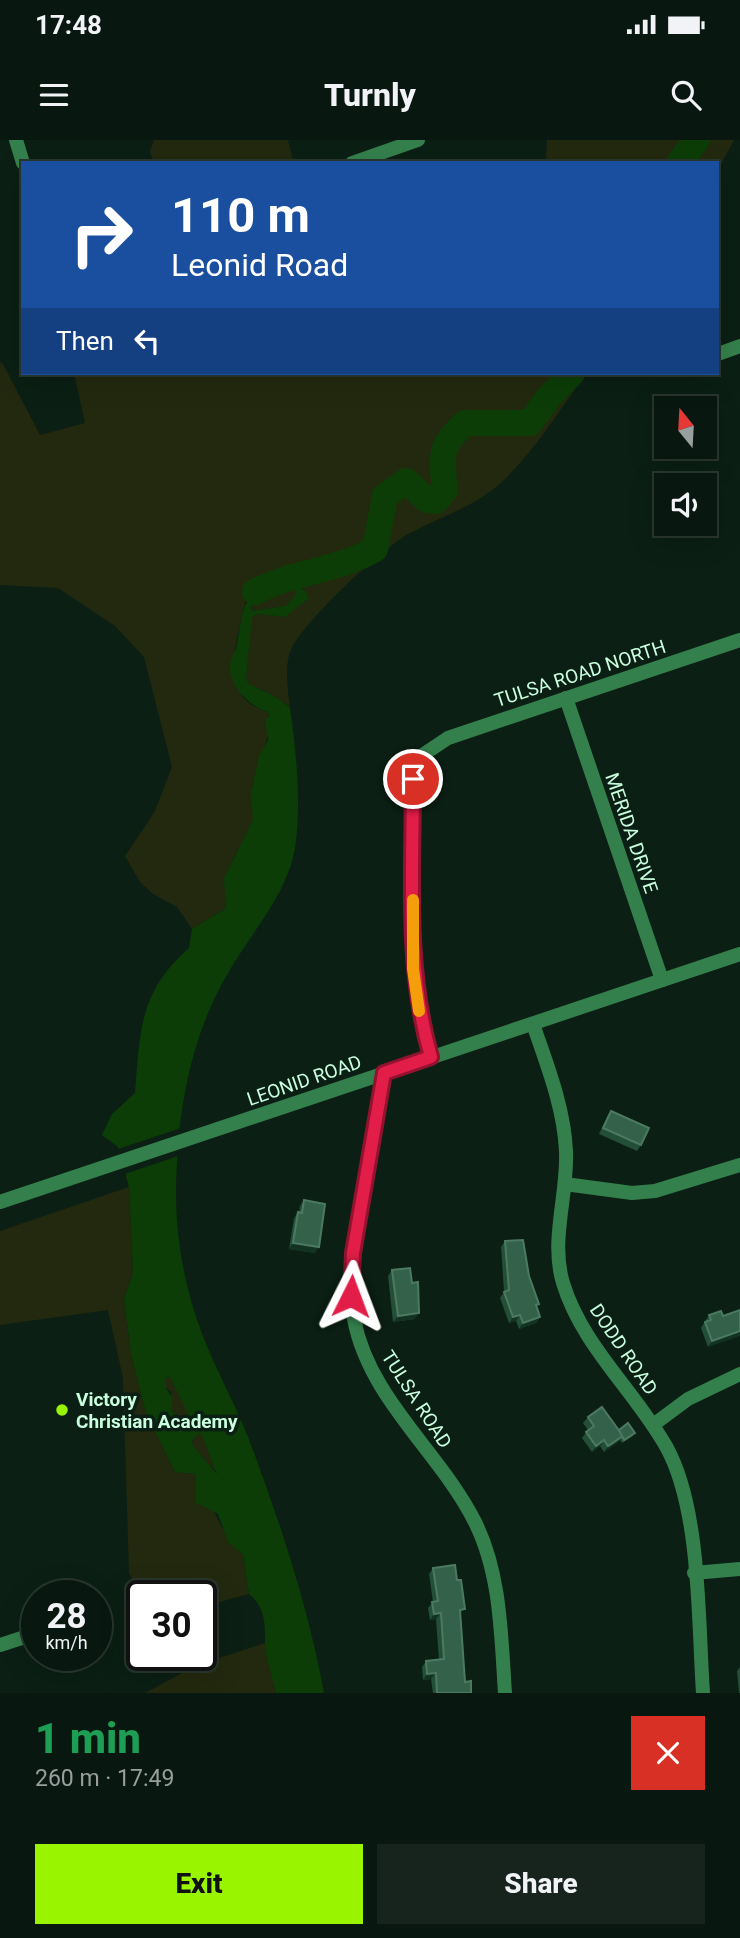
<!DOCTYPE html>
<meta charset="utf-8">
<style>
:root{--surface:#08170f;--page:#16241d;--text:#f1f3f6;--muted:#989f9e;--line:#29362f;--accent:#99f400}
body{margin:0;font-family:Roboto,sans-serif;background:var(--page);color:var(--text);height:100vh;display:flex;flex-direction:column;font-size:26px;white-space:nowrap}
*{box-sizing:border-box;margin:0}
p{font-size:23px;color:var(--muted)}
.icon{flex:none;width:38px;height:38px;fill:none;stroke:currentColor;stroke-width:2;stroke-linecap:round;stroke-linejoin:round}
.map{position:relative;height:1553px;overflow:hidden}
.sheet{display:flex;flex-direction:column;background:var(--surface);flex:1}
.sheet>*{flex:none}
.guide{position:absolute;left:21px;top:21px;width:698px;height:214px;border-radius:0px;box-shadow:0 7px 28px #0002,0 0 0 2px var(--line);background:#1a4fa0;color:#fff;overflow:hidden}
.needle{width:46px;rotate:342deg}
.controls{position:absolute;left:654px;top:256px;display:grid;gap:14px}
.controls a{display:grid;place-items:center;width:63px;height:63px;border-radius:0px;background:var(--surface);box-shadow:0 7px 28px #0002,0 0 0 2px var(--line);font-size:35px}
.speed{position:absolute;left:21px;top:1440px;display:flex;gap:14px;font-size:35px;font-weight:700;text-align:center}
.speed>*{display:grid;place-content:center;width:91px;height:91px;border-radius:50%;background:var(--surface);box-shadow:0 7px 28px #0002,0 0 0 2px var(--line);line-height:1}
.speed small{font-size:18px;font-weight:400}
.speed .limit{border:4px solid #111;border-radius:10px;background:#fff;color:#111}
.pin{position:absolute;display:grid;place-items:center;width:60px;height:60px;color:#fff;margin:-30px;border:4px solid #fff;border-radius:50%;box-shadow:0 2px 7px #0007}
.me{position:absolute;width:77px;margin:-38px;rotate:3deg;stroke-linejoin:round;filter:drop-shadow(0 0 5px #0008)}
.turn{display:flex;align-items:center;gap:24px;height:147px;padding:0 35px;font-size:32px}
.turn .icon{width:91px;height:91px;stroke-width:2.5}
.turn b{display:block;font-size:49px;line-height:60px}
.then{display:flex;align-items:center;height:66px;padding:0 35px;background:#0003;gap:14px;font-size:26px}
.round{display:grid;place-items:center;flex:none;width:74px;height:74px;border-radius:0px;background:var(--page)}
.headline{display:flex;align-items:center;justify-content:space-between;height:119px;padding:0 35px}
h1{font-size:42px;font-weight:800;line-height:52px;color:#1e9e55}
.primary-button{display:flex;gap:14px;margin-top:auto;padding:14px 35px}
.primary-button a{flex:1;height:80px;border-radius:0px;background:var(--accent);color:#111;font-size:28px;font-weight:800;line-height:80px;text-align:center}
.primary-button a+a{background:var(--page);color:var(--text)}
.status{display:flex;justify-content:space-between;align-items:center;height:49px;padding:0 35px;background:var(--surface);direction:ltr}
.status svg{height:19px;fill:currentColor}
header{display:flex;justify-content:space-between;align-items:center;height:91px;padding:0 35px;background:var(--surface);font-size:32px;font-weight:800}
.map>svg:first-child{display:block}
.green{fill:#23290e}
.water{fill:#0c3d07;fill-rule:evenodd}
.pier{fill:#0b1f14}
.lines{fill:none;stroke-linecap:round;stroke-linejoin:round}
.river{stroke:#0c3d07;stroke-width:26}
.minor{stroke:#34804c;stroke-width:14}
.tertiary{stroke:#34804c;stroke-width:14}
.wall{fill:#234e38}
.shaded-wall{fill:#123322}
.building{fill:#346149;stroke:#4c7a61;stroke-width:2}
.route-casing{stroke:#92132f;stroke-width:18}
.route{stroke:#e11d48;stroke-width:12}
.slow{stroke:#f59e0b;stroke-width:12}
.poi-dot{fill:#99f400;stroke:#0b1f14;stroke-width:2.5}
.labels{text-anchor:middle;stroke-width:7;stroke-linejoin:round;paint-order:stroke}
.street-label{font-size:19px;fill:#c9ffde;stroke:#0b1f14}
.poi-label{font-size:19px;font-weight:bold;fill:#c9ffde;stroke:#0b1f14;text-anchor:start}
</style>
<div class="status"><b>17:48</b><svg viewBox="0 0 49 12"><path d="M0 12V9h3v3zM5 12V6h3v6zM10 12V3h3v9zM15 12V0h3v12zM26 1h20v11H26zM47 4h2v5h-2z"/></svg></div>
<header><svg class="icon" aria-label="menu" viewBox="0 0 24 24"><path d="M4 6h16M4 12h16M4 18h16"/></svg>Turnly<svg class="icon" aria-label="search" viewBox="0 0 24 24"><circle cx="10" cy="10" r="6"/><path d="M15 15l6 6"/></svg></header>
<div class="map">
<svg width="740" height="1553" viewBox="0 0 740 1553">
<rect width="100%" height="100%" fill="#0b1f14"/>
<g class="green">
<path d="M154,0H288L293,20L154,23L150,11Z"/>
<path d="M547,0H734L718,30V23H546Z"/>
<path d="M2,222L40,295L85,283L74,233H586C561,269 536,308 505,339C479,365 440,377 408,394C381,409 303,482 291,510C284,525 288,552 290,568L276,557L249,544L246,538L251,477L259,474L285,477L305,451L287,436L246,459C238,499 215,557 268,572C273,599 256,622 252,650C251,660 256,673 252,682C236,720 223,722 226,768L192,789L177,767L153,754L140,742L125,716L154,673L172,627L144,517L115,486L58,448L0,445V223Z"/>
<path d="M287,444L295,450V456L285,466L253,471L251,468L257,457L264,459L268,449Z"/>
<path d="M129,1047L133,1133L124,1159L131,1214L146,1273L175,1332L196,1334C210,1360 222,1397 243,1415L249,1454L201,1467V1456H142L129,1433L123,1238L108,1170L0,1185V1091Z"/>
<path d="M170,1237L193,1282L182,1285L172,1270L171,1252L166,1248L165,1238Z"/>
<path d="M201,1292L218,1334L193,1307L192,1300Z"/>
<path d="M265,1503L276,1553H145L197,1525Z"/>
</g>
<path class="water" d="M277,431L305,451L309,458L285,477L259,474L252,477L246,538L249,544L276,557L290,568C296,610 301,658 296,700C291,753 248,795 224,840C193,896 180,959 177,1023C173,1082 181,1137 202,1194C217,1233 239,1270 253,1310C282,1389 309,1470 324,1553H276C273,1538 266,1520 265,1504C265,1485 266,1468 249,1454L243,1415L228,1402L218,1374L196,1363V1334L175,1332L146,1273L131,1214L124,1159L133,1133L129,1047L118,1007L102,995L112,974L135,953C140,891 139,852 189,808L192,789L226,768L224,738L253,680L251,653L259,616L268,600L265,580L269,576L268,572C244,565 218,533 236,510C244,467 240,458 277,431ZM287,444L295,450V456L285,466L253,471L251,468L257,458H269L265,452L268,449L278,450ZM170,1237L192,1282L182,1285L172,1270V1257L166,1248V1238ZM200,1293H201L217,1334L193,1306L192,1300Z"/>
<path class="pier" d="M184,987L181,1015L122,1035L115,1010Z"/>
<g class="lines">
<g class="river">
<path d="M679,23L697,0"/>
<path d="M255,452C293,431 338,431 375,409L385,356L406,341L427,360L436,361L445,350C441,315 439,307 465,283H530L549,257L572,233"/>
</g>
<g class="minor">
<path d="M16,0L23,23"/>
<path d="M352,23L418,0"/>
<path d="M718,214L740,206"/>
<path d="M566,558L662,840"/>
<path d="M533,884C547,925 564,967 566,1011C568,1055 550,1100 563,1143C582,1206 636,1252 667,1308C701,1371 698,1482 703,1553"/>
<path d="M431,917C405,827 413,733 413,639L424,614L448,598L740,500"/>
<path d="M384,933C377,975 370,1017 363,1058C356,1098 346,1139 354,1179C369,1259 440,1312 475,1382C501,1434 501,1496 505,1553"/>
<path d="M565,1044L632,1053L655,1051L740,1025"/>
<path d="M653,1285L688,1259L740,1234"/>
<path d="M694,1433L740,1429"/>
<path d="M0,1505L37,1493"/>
</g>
<path class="tertiary" d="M0,1062L740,814"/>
</g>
<g class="wall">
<path d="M611,971L641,1005L637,1011L599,994L607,977Z"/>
<path d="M304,1060L315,1113L289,1109L294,1078L298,1072H299L300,1066Z"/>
<path d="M505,1101L529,1136L540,1177L536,1183L519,1189L516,1181L509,1183L500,1158L504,1152L501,1107Z"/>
<path d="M392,1130L415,1179L393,1182L388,1136Z"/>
<path d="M740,1170L708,1207L701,1188L709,1175L723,1176Z"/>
<path d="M588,1277L619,1290L633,1296L622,1303L620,1300L604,1312L600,1306L592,1312L582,1298L588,1290L583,1283Z"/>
<path d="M433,1428L461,1475H460L465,1542L471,1553H433L431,1539L423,1540L422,1527L426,1521L439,1520L436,1479L430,1480L428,1468L433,1462L429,1434Z"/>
<path d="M740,1527V1553H739L737,1531Z"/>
</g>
<g class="shaded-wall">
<path d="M293,1103L319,1107L315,1113L289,1109Z"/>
<path d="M419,1173L415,1179L393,1182L398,1176Z"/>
<path d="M520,1175L516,1181L509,1183L513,1177Z"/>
<path d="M540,1177L536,1183L519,1189L523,1183Z"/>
<path d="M740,1191V1196L708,1207L712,1201Z"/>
<path d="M623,1296L619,1302L604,1312L608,1306Z"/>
<path d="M604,1300L600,1306L592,1312L596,1306Z"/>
<path d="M441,1473L436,1479L430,1480L434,1474Z"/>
<path d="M436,1533L431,1539L423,1540L427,1534Z"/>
</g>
<g class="building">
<path d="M611,971L649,988L641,1005L603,988Z"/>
<path d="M304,1060L325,1064L319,1107L293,1103L298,1072L302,1073Z"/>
<path d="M523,1100L529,1136L539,1164L536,1165L540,1177L523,1183L520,1175L513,1177L504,1152L509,1150L505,1101Z"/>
<path d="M410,1128L412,1143L418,1142L419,1173L398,1176L392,1130Z"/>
<path d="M740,1170V1191L712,1201L705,1182L711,1180L709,1175L721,1171L723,1176Z"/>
<path d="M602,1267L623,1296L608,1306L604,1300L596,1306L586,1292L594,1286L588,1277Z"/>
<path d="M628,1283L635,1293L624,1300L619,1290Z"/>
<path d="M455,1425L457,1440H461L465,1469L460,1470L465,1542L471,1541V1553H437L436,1533L427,1534L426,1521L444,1519L441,1473L434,1474L432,1462L438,1461L433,1428Z"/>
</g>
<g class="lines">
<g class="route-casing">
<path id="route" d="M351,1156L353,1113L384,933L431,917C405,826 413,734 413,639"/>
</g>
<use href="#route" class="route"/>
<path class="slow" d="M413,760V829L419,871"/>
</g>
<circle class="poi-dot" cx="62" cy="1270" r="7"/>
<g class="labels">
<g class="street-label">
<text transform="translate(580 533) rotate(-18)" y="7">TULSA ROAD NORTH</text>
<text transform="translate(632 693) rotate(71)" y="7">MERIDA DRIVE</text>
<text transform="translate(304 940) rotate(-19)" y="7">LEONID ROAD</text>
<text transform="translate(624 1209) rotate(56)" y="7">DODD ROAD</text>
<text transform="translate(417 1259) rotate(57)" y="7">TULSA ROAD</text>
</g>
<g class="poi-label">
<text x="76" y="1266">Victory<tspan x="76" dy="22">Christian Academy</tspan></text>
</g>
</g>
</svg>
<div class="controls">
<a><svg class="needle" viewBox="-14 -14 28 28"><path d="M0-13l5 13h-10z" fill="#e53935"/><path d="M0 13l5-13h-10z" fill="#989f9e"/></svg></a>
<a><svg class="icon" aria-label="sound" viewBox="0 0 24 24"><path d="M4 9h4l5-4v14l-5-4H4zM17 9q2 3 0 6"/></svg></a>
</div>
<div class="speed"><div>28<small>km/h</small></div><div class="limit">30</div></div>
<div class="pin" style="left:413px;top:639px;background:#d93025"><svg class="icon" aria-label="arrive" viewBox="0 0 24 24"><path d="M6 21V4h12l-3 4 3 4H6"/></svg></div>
<svg class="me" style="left:351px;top:1156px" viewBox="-20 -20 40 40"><path d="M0-17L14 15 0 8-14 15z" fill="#e11d48" stroke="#fff" stroke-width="4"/></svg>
<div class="guide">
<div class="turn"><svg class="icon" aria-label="right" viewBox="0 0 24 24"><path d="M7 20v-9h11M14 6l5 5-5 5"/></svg><div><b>110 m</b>Leonid Road</div></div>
<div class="then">Then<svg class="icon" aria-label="left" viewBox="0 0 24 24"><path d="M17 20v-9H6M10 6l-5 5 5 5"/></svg></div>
</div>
</div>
<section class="sheet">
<div class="headline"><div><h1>1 min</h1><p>260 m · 17:49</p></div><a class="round" style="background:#d93025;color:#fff"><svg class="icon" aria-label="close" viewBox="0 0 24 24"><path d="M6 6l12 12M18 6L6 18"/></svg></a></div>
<div class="primary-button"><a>Exit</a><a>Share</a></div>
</section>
